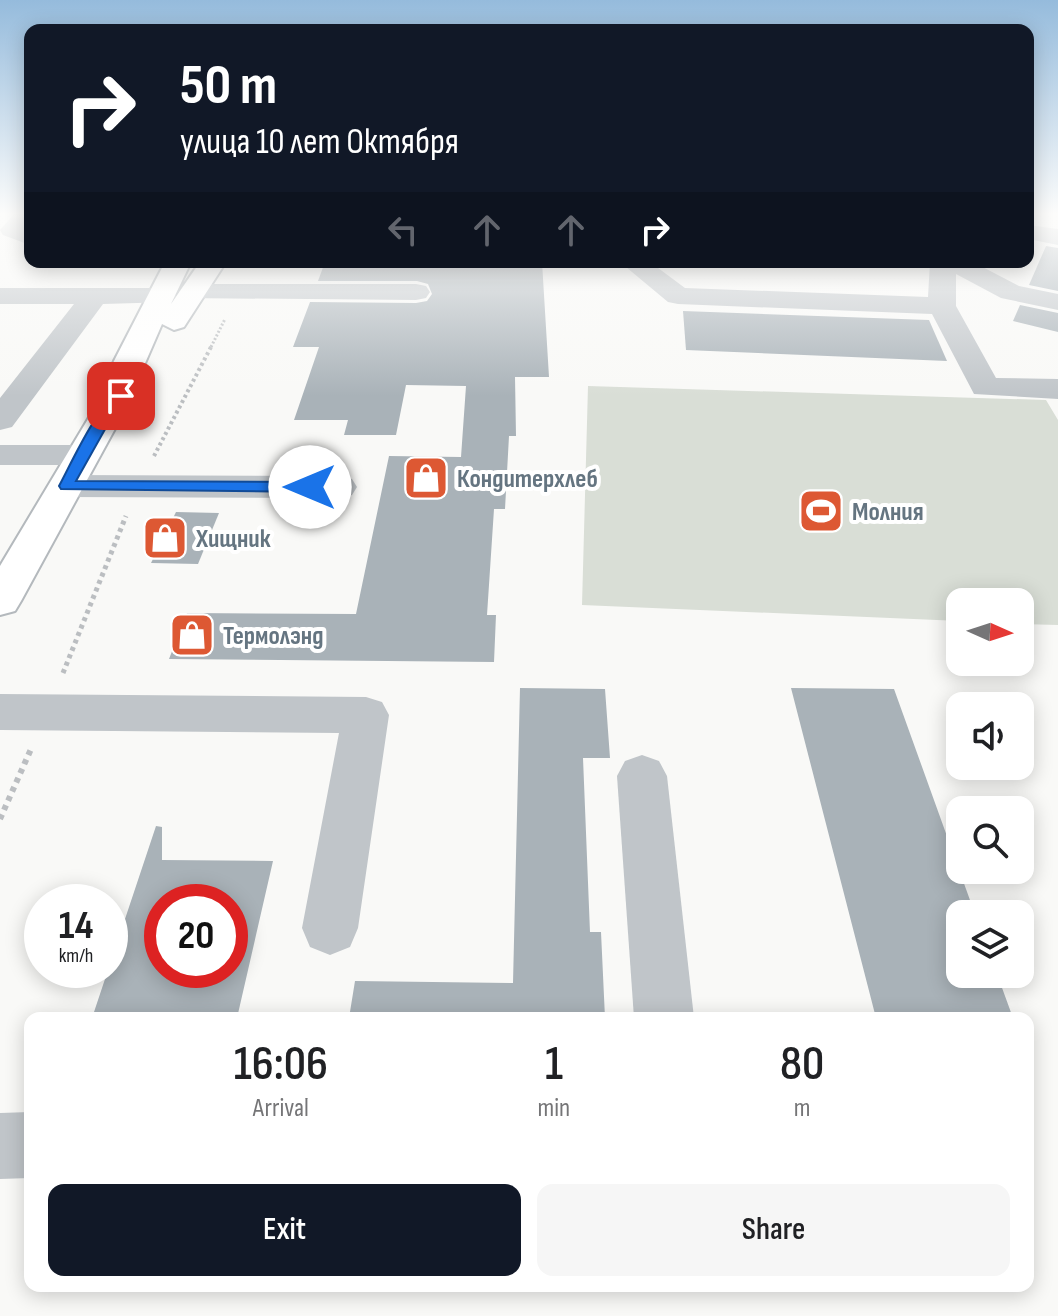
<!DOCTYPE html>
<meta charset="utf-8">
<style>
:root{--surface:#fff;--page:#f6f6f6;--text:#202124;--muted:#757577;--accent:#111827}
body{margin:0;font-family:"Sofia Sans Condensed",sans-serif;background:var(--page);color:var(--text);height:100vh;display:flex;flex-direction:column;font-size:30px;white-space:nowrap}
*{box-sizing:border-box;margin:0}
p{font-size:26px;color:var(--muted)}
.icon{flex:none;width:44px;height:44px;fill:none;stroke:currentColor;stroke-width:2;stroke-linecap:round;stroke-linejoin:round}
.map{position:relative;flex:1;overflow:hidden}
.side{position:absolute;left:24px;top:1012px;width:1010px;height:280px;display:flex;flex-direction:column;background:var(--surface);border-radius:16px;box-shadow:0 4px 20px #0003}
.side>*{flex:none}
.hud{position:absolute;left:24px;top:24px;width:1010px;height:244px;border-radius:16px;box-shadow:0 4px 20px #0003;background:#111827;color:#fff;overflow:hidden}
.needle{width:52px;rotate:93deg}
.tools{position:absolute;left:946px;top:588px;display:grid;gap:16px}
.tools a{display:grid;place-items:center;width:88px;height:88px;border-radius:16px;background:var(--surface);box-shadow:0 4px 20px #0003;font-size:40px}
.speed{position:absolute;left:24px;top:884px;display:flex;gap:16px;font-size:40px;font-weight:700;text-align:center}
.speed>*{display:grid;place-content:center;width:104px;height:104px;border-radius:50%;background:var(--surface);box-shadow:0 4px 20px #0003;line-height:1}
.speed small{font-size:20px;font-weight:400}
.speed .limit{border:12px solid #d22;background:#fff;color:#111}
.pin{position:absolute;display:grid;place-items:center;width:68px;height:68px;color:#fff;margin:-34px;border-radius:16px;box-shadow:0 4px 12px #0006}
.me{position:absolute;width:88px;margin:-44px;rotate:270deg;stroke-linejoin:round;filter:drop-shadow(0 0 6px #0008)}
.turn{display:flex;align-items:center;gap:28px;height:168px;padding:0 24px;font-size:36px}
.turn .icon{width:104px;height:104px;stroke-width:2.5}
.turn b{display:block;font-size:56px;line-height:68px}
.lanes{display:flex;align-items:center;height:76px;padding:0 24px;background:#0003;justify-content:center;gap:40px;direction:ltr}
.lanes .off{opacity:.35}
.eta{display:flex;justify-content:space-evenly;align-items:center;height:136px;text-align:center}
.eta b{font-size:48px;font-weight:600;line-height:56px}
.action{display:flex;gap:16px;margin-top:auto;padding:16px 24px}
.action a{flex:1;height:92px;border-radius:16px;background:var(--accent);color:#fff;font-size:32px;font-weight:600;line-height:92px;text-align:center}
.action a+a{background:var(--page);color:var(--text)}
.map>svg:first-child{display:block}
.green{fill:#d9ded6}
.building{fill:#a9b2b8;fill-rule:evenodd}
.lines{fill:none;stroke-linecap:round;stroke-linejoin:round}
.major-casing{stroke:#b4b9bd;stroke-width:4}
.path-far3{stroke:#bbbec1;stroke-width:3;stroke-dasharray:2 2;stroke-linecap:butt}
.path-far2{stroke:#bbbec1;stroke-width:4;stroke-dasharray:3 3;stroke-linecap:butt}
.path-far1{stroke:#bbbec1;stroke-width:5;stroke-dasharray:4 4;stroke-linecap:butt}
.path{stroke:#bbbec1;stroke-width:6;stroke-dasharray:5 5;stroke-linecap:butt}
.minor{fill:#c0c5c9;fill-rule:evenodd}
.major{fill:#fff;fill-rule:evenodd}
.route{fill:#1a73e8;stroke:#114b97;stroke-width:2}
.labels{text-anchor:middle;stroke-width:8;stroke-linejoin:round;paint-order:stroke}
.poi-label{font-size:26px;font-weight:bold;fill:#657581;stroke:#fff;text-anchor:start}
</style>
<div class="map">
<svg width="1058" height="1316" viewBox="0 0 1058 1316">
<rect width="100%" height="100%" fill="#f9f9f7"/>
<path class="green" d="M588,386L1046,400L1058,420V625L1020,624V602H960V621L582,605Z"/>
<g class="building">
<path d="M1046,246L1058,248V291L1029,285Z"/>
<path d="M325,262H542L549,377H515L516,436H509L505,509H494L487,615H496L494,662L169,659L187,613L356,614L389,456L461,457L466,386L406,385L396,435H344L348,420H294L319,347H293L310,302L416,303L427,301L432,294L428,284L417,281H318Z"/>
<path d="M1020,305L1058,313V332L1013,321Z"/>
<path d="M683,311L929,320L947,361L686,350Z"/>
<path d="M176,512L219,513L198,564L151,563Z"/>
<path d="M520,688L605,689L610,758H583L590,932H601L605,1018H349L355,981L513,983Z"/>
<path d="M791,688L894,689L975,914H960V974H997L1013,1018H876Z"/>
<path d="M156,826L162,827V860L273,861L237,1018H92ZM162,902H230V970H162Z"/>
</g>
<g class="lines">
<g class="major-casing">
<path id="major" d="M165,262H191L171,304L200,262H226L184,327L174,330L162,324L123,414L21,601L15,611L0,615V566L91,414L114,361Z"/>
</g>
<path class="path-far3" d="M211,347L225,319"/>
<path class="path-far2" d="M154,456L212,345"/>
<path class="path-far1" d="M63,673L126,516"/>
<path class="path" d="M0,819L31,749"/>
<g class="minor">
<path d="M16,212H30V245L3,235L0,230Z"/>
<path d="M1028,225L1058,229V245L1028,239Z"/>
<path d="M620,262H650L685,288L928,297L930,262H973L1019,286L1058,294V310L1001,298L956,274V306L996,378L1058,379V399L974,394L932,314L678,304L668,302Z"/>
<path d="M193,284H416L426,286L430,292L426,298L416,300L183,298L179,292L183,286Z"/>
<path d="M0,288H162L172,290L176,296L172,302L103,304L12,427L0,430V398L74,304H0Z"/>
<path d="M0,445H84L96,448L101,455L96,462L84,465H0Z"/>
<path d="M66,475L339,476L352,479L357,487L352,495L339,498L66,497L53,494L48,486L53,478Z"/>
<path d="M0,694L366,697L382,702L389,715L358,928L350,947L330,955L310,947L302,928L339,733L0,730Z"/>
<path d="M642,755L659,761L667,776L694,1018H634L617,776L625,761Z"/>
<path d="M30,1112V1178L0,1179V1113Z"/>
</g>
<use href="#major" class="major"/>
</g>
<linearGradient id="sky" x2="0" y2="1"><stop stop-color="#95bbdc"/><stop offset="0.54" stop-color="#fcfcfb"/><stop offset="1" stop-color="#fcfcfb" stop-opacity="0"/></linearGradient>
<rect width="1058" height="396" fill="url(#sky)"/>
<path class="route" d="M121,392L128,396L113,415L76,481L310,482L318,487L310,492L61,489L59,486C71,464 99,401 121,392Z"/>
<defs>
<g id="shop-square" transform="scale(2.3)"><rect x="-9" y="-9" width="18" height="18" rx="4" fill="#dd5833" stroke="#fff"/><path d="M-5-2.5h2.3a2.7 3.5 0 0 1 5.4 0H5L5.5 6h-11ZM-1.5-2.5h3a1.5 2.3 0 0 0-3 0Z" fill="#fff"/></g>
<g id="stadium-square" transform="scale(2.3)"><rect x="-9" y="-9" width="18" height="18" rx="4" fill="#dd5833" stroke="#fff"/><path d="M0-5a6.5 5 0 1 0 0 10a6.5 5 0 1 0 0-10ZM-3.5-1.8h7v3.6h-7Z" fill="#fff"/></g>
</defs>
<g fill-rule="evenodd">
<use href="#shop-square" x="426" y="478"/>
<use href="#stadium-square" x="821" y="511"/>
<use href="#shop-square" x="165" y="538"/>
<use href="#shop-square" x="192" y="635"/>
</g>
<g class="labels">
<g class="poi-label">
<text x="457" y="487">Кондитерхлеб</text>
<text x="852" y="520">Молния</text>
<text x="196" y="547">Хищник</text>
<text x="223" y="644">Термолэнд</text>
</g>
</g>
</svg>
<div class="tools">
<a><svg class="needle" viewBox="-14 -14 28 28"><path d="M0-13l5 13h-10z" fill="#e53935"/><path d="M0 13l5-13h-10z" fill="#757577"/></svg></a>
<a><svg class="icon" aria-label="sound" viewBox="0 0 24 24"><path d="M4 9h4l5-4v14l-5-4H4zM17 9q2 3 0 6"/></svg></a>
<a><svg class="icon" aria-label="search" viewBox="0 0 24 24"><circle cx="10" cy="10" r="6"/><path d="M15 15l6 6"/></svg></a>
<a><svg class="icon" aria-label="layers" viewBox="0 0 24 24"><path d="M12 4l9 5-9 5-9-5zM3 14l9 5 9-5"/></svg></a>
</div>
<div class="speed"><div>14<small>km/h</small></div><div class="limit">20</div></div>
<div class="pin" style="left:121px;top:396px;background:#d93025"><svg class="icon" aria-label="arrive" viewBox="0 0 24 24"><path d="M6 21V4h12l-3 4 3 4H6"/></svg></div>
<svg class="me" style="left:310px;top:487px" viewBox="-20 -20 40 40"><circle r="19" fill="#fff"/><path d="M0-13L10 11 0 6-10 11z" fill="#1a73e8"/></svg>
<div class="hud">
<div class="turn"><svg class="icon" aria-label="right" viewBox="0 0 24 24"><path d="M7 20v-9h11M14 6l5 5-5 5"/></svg><div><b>50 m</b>улица 10 лет Октября</div></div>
<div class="lanes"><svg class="icon off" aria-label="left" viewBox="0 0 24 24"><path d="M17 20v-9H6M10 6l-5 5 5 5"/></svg><svg class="icon off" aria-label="ahead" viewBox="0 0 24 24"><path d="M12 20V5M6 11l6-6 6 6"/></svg><svg class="icon off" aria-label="ahead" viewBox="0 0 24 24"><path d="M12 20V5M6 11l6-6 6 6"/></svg><svg class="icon" aria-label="right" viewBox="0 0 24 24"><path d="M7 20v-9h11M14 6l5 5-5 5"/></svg></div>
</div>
<section class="side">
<div class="eta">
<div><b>16:06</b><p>Arrival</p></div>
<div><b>1</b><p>min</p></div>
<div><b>80</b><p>m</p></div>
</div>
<div class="action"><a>Exit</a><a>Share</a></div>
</section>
</div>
